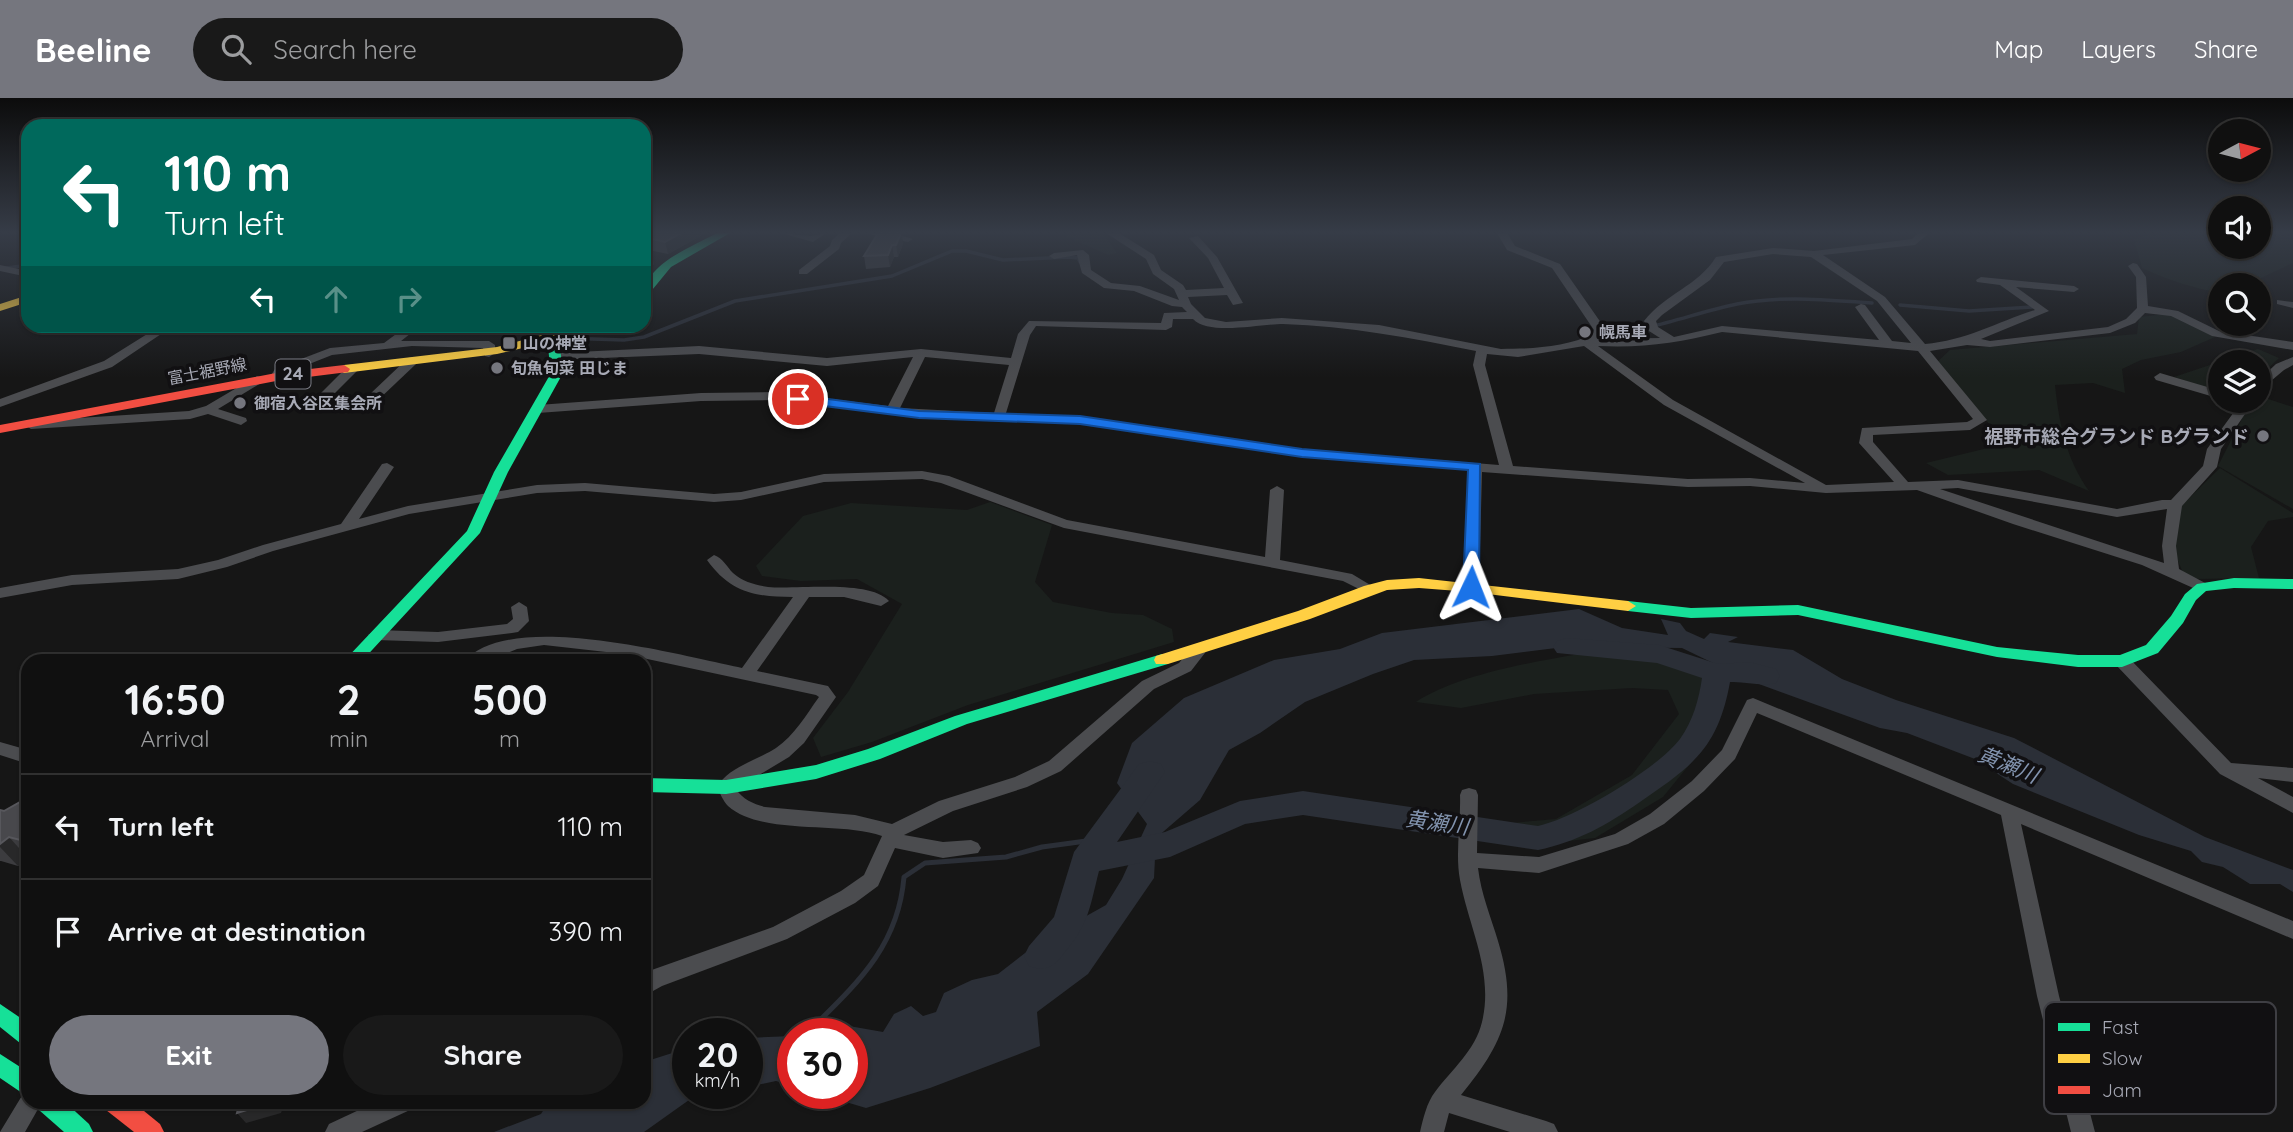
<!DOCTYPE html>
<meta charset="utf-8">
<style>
:root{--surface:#101010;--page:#191919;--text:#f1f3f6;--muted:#9c9d9f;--line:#303030;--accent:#75767e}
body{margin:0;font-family:Quicksand,"Noto Sans JP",sans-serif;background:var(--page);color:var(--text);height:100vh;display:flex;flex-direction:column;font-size:26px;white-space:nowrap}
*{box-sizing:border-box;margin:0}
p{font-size:23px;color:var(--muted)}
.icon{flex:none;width:38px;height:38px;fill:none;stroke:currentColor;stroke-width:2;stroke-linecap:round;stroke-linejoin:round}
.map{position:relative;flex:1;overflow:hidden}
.sheet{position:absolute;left:21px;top:556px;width:630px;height:455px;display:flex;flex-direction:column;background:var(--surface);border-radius:21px;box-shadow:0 2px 5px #0004,0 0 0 2px var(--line)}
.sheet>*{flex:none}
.guide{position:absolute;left:21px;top:21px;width:630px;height:214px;border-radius:21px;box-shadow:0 2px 5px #0004,0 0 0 2px var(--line);background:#00695c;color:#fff;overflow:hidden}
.needle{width:46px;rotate:83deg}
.controls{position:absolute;left:2208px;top:21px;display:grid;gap:14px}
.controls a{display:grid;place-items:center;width:63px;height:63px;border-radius:50%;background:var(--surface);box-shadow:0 2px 5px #0004,0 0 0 2px var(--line);font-size:35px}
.speed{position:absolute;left:672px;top:920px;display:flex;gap:14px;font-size:35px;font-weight:700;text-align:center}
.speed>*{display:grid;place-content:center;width:91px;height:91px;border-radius:50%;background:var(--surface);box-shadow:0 2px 5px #0004,0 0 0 2px var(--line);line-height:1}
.speed small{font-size:18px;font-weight:400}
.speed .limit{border:10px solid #d22;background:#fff;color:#111}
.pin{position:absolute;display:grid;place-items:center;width:60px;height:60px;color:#fff;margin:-30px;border:4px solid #fff;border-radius:50%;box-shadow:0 2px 7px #0007}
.me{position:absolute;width:77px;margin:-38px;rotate:2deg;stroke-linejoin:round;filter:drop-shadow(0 0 5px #0008)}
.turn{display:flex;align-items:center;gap:24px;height:147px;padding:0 28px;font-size:32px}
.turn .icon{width:91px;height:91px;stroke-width:2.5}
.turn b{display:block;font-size:49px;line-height:60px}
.lanes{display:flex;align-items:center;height:66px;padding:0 28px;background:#0003;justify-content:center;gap:35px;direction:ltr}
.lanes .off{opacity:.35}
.eta{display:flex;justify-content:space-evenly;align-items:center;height:119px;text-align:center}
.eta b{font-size:42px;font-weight:700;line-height:49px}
.cta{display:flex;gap:14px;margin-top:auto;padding:14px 28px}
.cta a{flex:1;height:80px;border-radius:42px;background:var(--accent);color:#fff;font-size:28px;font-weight:700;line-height:80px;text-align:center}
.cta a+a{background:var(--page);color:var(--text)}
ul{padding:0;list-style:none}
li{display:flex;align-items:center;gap:21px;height:105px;padding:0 28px;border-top:2px solid var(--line)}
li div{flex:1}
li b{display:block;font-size:26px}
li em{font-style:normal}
header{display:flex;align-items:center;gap:42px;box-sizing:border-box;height:98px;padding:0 35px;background:var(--accent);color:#fff}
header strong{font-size:33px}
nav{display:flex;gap:38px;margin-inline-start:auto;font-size:24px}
.search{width:490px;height:63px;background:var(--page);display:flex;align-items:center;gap:18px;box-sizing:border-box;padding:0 24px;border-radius:38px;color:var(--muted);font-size:26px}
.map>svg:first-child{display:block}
.green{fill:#1b201d}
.water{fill:#2b2f37}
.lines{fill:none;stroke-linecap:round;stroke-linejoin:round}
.stream-far1{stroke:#2b2f37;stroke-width:3.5}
.stream{stroke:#2b2f37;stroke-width:5}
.river{fill:#2b2f37;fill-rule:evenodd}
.street{fill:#4b4c4f;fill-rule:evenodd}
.fast{fill:#16e098;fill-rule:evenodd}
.slow{fill:#ffcf43;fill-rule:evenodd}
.jam{fill:#f24e42;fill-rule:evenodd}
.wall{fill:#3c3c3f}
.shaded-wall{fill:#282829}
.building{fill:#48484c;stroke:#57575c;stroke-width:2}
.route{fill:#1a73e8;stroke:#114b97;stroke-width:2}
.poi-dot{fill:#75767e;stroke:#111012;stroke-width:2.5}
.labels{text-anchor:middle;stroke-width:7;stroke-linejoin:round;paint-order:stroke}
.far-poi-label{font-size:16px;font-weight:bold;fill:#a8aab6;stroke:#111012;text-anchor:start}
.far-street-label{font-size:16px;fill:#a8aab6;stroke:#111012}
.shield{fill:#111012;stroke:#7b7c85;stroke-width:2}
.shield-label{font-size:18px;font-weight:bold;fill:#a8aab6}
.poi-label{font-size:19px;font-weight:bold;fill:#a8aab6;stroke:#111012;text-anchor:end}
.water-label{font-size:21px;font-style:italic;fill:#8293ae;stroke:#111012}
.key{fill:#111012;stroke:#3e3e43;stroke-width:2}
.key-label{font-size:19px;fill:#a8aab6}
</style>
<header>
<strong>Beeline</strong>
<div class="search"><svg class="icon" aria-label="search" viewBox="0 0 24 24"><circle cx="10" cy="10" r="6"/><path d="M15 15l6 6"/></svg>Search here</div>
<nav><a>Map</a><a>Layers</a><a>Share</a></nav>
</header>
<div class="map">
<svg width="2293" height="1034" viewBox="0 0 2293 1034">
<rect width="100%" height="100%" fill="#161616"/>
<g class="green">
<path d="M2156,135H2221V149H2259V135H2293V165L2246,187H2221V195C2193,190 2167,182 2142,170L2134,141Z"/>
<path d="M1061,136L1103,135L1117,155L1108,157Z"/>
<path d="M2167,216L2215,239L2181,254L2141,262L2122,271L2125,295L2093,285L2055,287C2059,325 2066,361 2089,393L2039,372L1948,377L1926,365L1992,349L1996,334L1937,264L1950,252L2137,236L2139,219Z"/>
<path d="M2258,251L2279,260L2259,279V264H2221V294L2174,279Z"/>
<path d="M2262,299L2293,309V411L2218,368L2249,307Z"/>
<path d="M2220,370L2293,415V419L2268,423L2251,449L2259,480L2196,481L2183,475L2173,451L2179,410Z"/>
<path d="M990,404L1052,427L1035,484L1053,504L1112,515L1143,517L1172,531L1174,544L968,607L872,644L821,659L813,640L848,594L902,506L857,481L801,483L762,478L756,468L803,418L851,405L967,412Z"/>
<path d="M1573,557C1618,557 1684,557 1718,592L1717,612L1689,667L1663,699L1595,740L1533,747L1492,738L1489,727L1556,721L1632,677L1679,616L1668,592L1632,590L1534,596L1461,610L1416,604C1455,578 1527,565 1573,557Z"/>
</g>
<g class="water">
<path d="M1579,511L1622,530L1668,537L1661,521L1680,525L1686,533L1704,541L1710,535L1738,539L1728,544L1793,552L1842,581L1896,602L2014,640L2205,739L2293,772V794L2280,786H2250L2223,769L2202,764L2191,753L2139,737L2013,686L1975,661L1907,635L1880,630L1748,582L1682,550L1564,549L1492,558L1414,562L1373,576L1305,604L1260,635L1229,652L1200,702L1156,740L1154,780L1088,876L1037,914L1040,948L930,990L866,1010L819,996H852V936H802L849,928L883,934L894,916L911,908L923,918L936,914L944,895L972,882L998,876L1038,845L1106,807L1122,781L1147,726L1117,685L1132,645L1184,600L1274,562L1340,551L1382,535Z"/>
<path d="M793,938V988L776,983L747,989V940Z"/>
<path d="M688,950V996H718L689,1002L644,1034H494L541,1016L548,1005L644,1004V964Z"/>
</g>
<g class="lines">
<g class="stream-far1">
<path d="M0,171L28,167"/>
<path d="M1900,207L1969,213L2032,209"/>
<path d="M516,228L550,237"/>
<path d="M1606,235C1652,233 1693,215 1737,206C1782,197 1827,202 1872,205"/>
<path d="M562,240L624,242L644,239L735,203L892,178L952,153H966L1003,162L1069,159L1078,160L1080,164"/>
</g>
<path class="stream" d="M806,936C854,888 898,851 904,779L925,765L1006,759L1042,749L1101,741"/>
<path class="river" d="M1567,540L1659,547L1718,566L1750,564L1776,571L1780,578L1776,585C1761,589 1745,583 1730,584C1718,651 1692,668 1640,704C1607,727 1577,744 1538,752L1303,717L1245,726L1170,759L1099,773C1090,808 1089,826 1065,854C1054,868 1047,875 1029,868L1024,858L1029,848L1054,819L1074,754L1139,666L1150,663L1161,666L1165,674L1117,744L1165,734L1240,703L1303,693L1538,728C1575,720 1657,671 1680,641C1693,623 1699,601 1702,580L1657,565L1557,555L1553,549L1557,543Z"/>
<g class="street">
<path d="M781,135L811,138L826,135L813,144Z"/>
<path d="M840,135H852L841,145L839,151L807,176H799V172L830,148L832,142Z"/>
<path d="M864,135H892L913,141L908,144Z"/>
<path d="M1106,135H1119L1154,157L1161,172L1183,187L1186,192L1224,190L1208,160L1189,140L1198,138L1217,159L1243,205L1233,207L1227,197L1188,199L1191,206L1205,220L1226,224L1282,220L1379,227L1501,251C1529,251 1567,249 1593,236L1594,232L1552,170L1507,152L1497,135H1507L1515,148L1560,166L1606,232L1601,241L1660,240L1649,233L1644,223C1665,196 1698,188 1716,159L1773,150L1814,153L1912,141L1918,135H1929L1915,147L1823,157L1885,199L1925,246C1965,243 1997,224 2035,212L2000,187L1977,184L1976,182L1981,179L2074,188L2079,191L2074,194L2016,189L2049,213L1981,241L1990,243L2108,229L2126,221L2137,210L2136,179L2128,168L2133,165L2137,166L2146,179L2148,208L2178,213L2219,233L2293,244V252L2212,238L2171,218L2145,215L2135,225L2110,235L1990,249L1967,247L1930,253L1987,322L1970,332L1873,337V344L1908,384L1958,382L2117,411L2162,402H2171L2203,368L2207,351L2242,303H2254L2221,351L2217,369L2182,408L2176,448L2179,471L2207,486L2210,489L2202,494L2142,467L2013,426L1917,392L1826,395L1750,388L1688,389L1482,374L1479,489L1471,494L1463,489L1468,372L1302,359L1080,326L919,320L775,302L701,303L538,315L532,311L538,307L701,295L775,294L888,308L913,259L827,268L699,256L553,262L551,259L557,255L699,248L827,260L921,251L1011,260L1018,236L1029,223L1161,225L1164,215L1187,214L1182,209L1172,208L1134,193L1104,190L1082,175L1077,157L1054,161L1049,158L1054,155L1083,152L1089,157L1091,172L1111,185L1140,188L1179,202L1174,191L1153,176L1146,161ZM1773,156L1811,159L1877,203L1911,245L1892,243L1865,207L1861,206L1855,209L1879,242L1722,228L1674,239L1658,229L1656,223L1662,217L1710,182L1724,164ZM1173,221H1193C1209,238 1261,226 1283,226C1349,228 1411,240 1476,253L1473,267L1499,367L1302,351L1080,318L1006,315L1030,237L1036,228L1166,232L1172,229ZM1722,234L1918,253L1973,321L1967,324L1862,330L1859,345L1894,384L1826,387L1673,302L1598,248C1645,250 1677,245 1722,234ZM1584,248L1664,307L1805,385L1750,380L1688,381L1513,368L1485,267L1487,256L1518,259ZM925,259L1009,267L994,315L900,310ZM1958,390L2117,419L2167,411L2162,448L2164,465L1940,391Z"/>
<path d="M0,167L28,173V179L0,173Z"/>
<path d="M2277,202L2293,204V210L2277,206Z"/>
<path d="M160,228H173L112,269L0,309V301L104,263Z"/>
<path d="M407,228H420L401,243H489L495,247V255L489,259L485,258L483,250L412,248L332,257L284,276L280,282L276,283L270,279L275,271L330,250L384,245Z"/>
<path d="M412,259L418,263L416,266L377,303H369V297L408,260Z"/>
<path d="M2293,259V267L2284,272L2259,293V282L2276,266Z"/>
<path d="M353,266L357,267V273L324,306H316V300L349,267Z"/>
<path d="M2160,275L2221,293V301L2156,282L2154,279Z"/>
<path d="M257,278L261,279V285L218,311L246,320L247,323L241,327L208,316L190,321L31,331L25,327L31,323L189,313L206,308Z"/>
<path d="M387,365L394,369L359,421L408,408L537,387L585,385L714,396L741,394L824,376L922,373L949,378L1067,422L1265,459L1270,392L1277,388L1284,392L1280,462L1352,476L1377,491L1369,496L1343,483L1064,430L941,385L922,381L824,384L741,402L714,404L585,393L537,395L409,416L273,453L227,469L178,481L72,487L0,500V490L72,477L178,471L218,462L263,447L341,426L382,366Z"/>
<path d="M714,457C723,460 727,469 733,475C743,484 756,487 768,489C796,492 869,481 889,503L881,508L844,499H809L757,573L828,588L836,599L804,645L789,659L736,691C743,702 754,706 765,709L855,717L892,726L939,703L1015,679L1049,663L1142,583L1179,565L1194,547L1200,546L1208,551L1191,573L1154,591L1061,673L1027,689L953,713L904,737L943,744L971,742L978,745L981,750L978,755L943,760L895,750L878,788L855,805L787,841L662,888L644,898V876L646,874L773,829L841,793L864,777L882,738C839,723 762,738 728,708C723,703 720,695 717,689C728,669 758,662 776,650C794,638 806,617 819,599L816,597L624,556L544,547L517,551L486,564H464C508,510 682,558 742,570L793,499C754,499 730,494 707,462Z"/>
<path d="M519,504L527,509L529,523L518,534L512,535L438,544L376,542L368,537L376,532L438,534L507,526L513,521L511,509Z"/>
<path d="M2122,557L2128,559L2231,665L2293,670V684L2258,680L2293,699V715L2220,676L2116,567L2114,563L2116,559Z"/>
<path d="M1753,600L2293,823V841L2021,726L2059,898L2095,1034H2071L2037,898L2001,717L1757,615L1735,661L1704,693L1664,726L1628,746L1539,775L1478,770C1481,796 1491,819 1498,843C1519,912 1504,944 1461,997L1546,1023L1554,1026L1558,1034H1510L1449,1015L1444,1034H1420C1423,1021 1427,1004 1435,994C1452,971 1475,953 1482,924C1494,874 1469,830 1460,782C1455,755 1461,726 1460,697L1462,692L1469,690L1476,692L1478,697L1477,755L1539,759L1615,736L1650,716L1692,683L1722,652L1747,602Z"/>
<path d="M0,644L28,652V666L0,657Z"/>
<path d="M28,994V1004H42L25,1034H0L23,996Z"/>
<path d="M376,1004H413L410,1012L362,1034H325L329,1026Z"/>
</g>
<g class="fast">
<path d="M717,135H730L671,169L648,197L644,198C644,166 692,149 717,135Z"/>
<path d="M553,238L559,241L563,275L508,374L480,435L361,564H343L467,433L494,374L551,275L547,241Z"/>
<path d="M2234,480L2293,481V491L2234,490L2206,493L2196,502L2183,525L2158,555L2122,569H2078L1997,559L1798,517L1691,520L1628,513L1620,508L1628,503L1691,510L1798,507L1997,549L2078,557H2120L2146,547L2171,518L2185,496L2197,486Z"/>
<path d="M1162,556L1168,558L1170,562L1168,566L967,626L880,661L816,681L726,696L644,694V680L726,682L816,667L868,651L955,618Z"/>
<path d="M0,906L28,925V948L20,945L0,929Z"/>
<path d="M0,956L28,974V999L0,980Z"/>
<path d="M36,1004H65L89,1026L93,1034H64L39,1012Z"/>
</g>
<g class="slow">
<path d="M28,197V204L0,213V206Z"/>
<path d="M576,228H592L561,241L497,256L344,275L338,271L344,267L497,249Z"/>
<path d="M1419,480L1628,503L1636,508L1628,513L1471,494L1419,490L1387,492L1310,521L1168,566H1156L1154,562L1156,558L1298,513L1364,488L1387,482Z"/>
</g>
<g class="jam">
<path d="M344,267L350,271L348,274L276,283L0,335V327L276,275Z"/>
<path d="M103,1004H133L160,1026L164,1034H134L106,1012Z"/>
</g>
</g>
<g class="wall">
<path d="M647,135H704V136L668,156L644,151V137Z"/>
<path d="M878,135L903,146L898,159H894L890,169L866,171L864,158Z"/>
<path d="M28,706V760L18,768L1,763H0V712L4,713Z"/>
</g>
<g class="shaded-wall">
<path d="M681,135L704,136L668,156L665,144Z"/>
<path d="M901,135H902L903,146L898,159L896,147Z"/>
<path d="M892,147L894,159L890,169L888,157Z"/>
<path d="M651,154L654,166L644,181V163Z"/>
<path d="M9,739L28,760L18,768L0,749V746Z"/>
<path d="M273,1004H285L281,1015L246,1025L237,1015Z"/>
</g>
<g class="building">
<path d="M647,135H681L665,144L644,139V137Z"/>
<path d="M878,135H901L896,147H892L888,157L864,158Z"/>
<path d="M644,154H651L644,163Z"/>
<path d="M22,703L28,706V744L9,739L0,746V712L4,713Z"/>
<path d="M240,1004H273L237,1015Z"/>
</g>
<linearGradient id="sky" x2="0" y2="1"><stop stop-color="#0c0c0c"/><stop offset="0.48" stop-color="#363c47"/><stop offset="1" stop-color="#363c47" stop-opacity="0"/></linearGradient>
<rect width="2293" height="280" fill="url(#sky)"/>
<path class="route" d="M798,297L919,313L1080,318L1302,351L1480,366L1479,489L1471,494L1463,489L1468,372L1302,359L1080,326L919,320L793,304V298Z"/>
<g class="poi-dot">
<circle cx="1585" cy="234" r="7"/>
<rect x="502" y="238" width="14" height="14" rx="3.5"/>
<circle cx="497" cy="270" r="7"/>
<circle cx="240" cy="305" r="7"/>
<circle cx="2263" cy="338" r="7"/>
</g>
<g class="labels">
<g class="far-poi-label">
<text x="1599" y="240">幌馬車</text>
<text x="523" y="251">山の神堂</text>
<text x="511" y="276">旬魚旬菜 田じま</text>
<text x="254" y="311">御宿入谷区集会所</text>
</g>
<g class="far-street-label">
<text transform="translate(207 273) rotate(-11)" y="6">富士裾野線</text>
</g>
<rect class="shield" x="275.5" y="261.5" width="35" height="29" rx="5"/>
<g class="shield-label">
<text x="293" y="282">24</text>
</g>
<g class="poi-label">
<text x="2249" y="345">裾野市総合グランド Bグランド</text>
</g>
<g class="water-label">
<text transform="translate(2008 667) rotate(22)" y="7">黄瀬川</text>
<text transform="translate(1437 725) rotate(8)" y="7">黄瀬川</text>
</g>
</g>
<rect x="2044" y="904" width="232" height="112" rx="10" class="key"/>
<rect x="2058" y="925" width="32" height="8" fill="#16e098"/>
<rect x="2058" y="956" width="32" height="9" fill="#ffcf43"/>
<rect x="2058" y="988" width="32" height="8" fill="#f24e42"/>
<g class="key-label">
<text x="2102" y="936">Fast</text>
<text x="2102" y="967">Slow</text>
<text x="2102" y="999">Jam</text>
</g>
</svg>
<div class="controls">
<a><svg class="needle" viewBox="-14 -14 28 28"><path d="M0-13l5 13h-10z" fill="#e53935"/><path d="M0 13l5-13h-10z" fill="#9c9d9f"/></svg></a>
<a><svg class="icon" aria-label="sound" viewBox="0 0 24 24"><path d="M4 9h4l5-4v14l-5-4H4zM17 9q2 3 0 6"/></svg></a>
<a><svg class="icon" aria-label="search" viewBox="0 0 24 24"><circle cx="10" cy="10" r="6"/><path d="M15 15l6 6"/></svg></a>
<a><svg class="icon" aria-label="layers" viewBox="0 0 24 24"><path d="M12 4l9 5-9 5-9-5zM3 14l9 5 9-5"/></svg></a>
</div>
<div class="speed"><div>20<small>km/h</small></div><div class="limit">30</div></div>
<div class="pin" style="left:798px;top:301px;background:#d93025"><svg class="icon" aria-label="arrive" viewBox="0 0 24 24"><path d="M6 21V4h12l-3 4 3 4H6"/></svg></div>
<svg class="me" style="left:1471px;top:489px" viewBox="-20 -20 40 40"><path d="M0-17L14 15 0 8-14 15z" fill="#1a73e8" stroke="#fff" stroke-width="4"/></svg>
<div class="guide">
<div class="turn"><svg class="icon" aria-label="left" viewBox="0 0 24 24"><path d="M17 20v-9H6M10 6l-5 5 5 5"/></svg><div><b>110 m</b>Turn left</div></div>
<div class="lanes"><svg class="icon" aria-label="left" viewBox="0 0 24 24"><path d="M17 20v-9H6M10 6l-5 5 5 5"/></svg><svg class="icon off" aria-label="ahead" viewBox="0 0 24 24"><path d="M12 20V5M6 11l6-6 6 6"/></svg><svg class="icon off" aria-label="right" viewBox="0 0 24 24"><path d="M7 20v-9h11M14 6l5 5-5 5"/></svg></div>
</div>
<section class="sheet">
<div class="eta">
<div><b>16:50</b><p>Arrival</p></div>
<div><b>2</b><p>min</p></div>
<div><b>500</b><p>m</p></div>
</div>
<ul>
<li><svg class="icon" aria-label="left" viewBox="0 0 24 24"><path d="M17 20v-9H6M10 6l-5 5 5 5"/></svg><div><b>Turn left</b></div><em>110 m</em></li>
<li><svg class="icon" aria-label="arrive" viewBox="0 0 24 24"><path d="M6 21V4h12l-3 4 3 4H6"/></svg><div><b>Arrive at destination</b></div><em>390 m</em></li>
</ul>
<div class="cta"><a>Exit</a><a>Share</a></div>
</section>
</div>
